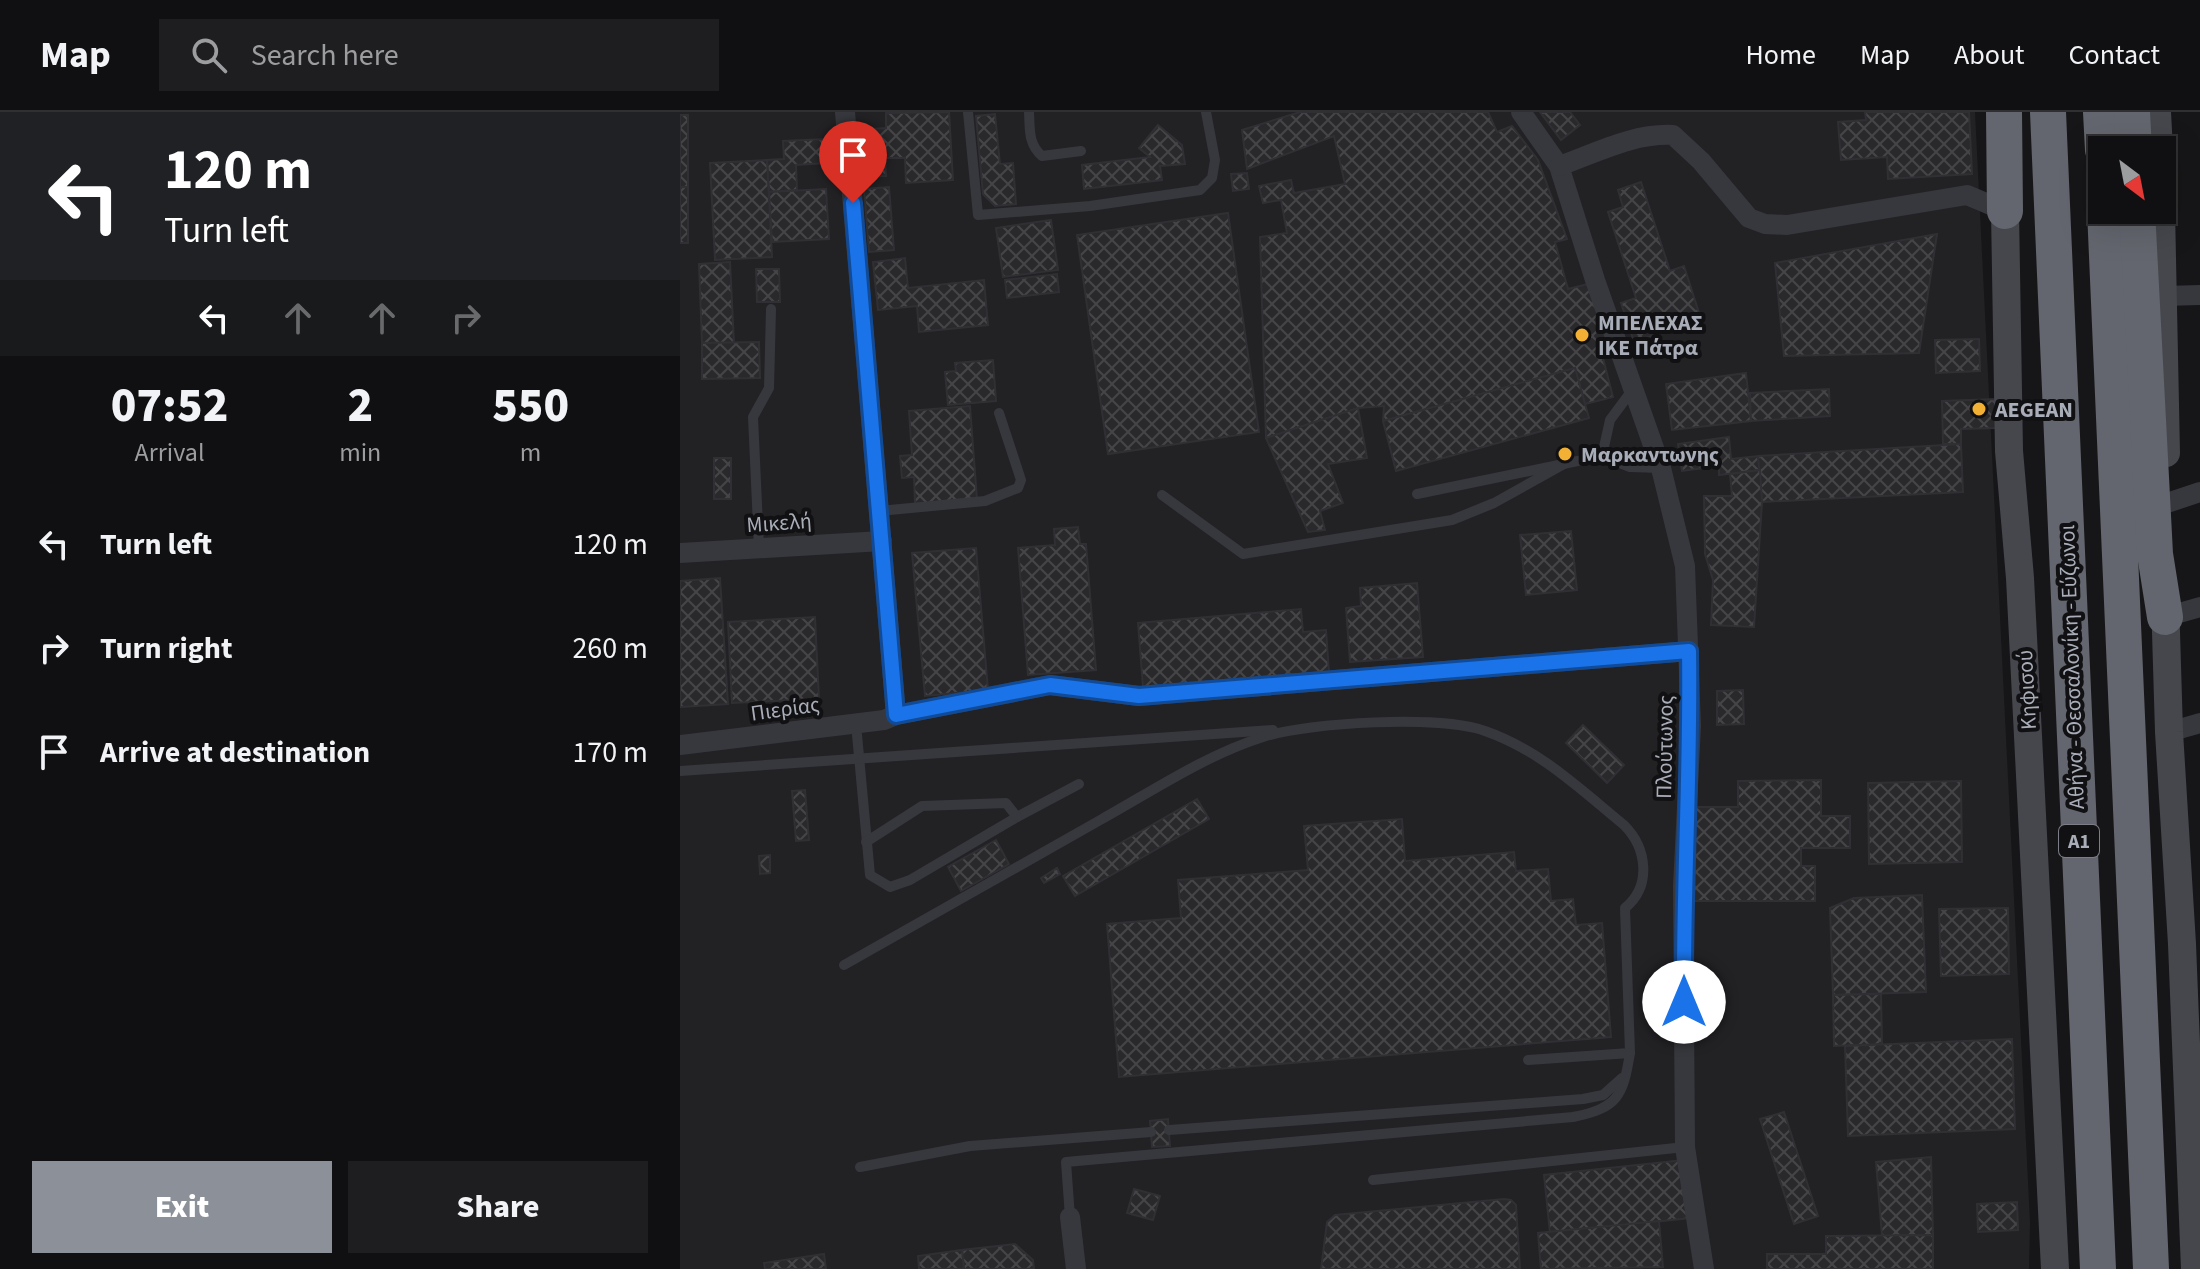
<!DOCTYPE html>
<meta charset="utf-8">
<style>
:root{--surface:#101012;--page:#1e1e20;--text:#f1f3f6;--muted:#9c9d9f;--line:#303032;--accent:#8c9099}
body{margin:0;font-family:"Source Sans 3",sans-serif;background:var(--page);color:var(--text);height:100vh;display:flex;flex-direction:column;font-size:30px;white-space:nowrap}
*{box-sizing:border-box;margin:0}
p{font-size:26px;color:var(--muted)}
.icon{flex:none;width:44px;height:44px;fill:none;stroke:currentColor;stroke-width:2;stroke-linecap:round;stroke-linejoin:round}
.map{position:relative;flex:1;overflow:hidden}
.panel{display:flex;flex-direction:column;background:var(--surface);width:680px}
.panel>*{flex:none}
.hud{background:#202124;color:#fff;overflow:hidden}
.needle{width:52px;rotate:148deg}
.controls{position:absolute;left:1408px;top:24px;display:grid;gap:16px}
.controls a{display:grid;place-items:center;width:88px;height:88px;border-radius:0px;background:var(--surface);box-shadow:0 8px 32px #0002,0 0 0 2px var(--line);font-size:40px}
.pin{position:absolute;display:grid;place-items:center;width:68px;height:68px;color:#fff;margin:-82px -34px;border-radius:50% 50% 50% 0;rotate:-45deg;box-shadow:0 0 8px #0007}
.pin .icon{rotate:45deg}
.me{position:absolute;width:88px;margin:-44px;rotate:0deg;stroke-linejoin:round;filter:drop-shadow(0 0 6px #0008)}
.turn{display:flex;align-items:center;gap:28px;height:168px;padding:0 32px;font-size:36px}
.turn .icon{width:104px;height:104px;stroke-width:2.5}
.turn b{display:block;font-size:56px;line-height:68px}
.lanes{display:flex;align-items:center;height:76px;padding:0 32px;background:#0003;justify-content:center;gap:40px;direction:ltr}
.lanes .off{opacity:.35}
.eta{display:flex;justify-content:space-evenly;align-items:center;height:136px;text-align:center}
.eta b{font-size:48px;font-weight:800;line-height:56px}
.button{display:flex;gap:16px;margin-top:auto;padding:16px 32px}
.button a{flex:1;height:92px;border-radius:0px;background:var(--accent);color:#fff;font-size:32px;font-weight:800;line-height:92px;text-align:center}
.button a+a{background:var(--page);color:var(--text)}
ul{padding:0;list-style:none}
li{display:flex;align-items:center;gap:24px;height:104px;padding:0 32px}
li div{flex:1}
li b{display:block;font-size:30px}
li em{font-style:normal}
header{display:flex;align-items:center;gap:48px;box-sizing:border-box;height:112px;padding:0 40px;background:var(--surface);border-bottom:2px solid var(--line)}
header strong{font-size:38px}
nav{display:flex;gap:44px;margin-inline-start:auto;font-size:28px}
.search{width:560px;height:72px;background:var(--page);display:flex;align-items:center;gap:20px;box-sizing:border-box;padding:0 28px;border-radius:0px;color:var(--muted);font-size:30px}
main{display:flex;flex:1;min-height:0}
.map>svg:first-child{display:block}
.built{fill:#222225}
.building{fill:url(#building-cross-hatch);stroke:#303034;stroke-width:2}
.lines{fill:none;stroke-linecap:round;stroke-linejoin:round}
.service{stroke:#37383d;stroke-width:10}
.minor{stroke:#37383d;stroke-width:20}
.secondary{stroke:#45474d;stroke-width:28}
.motorway{stroke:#63666e;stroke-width:36}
.route-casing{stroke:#114b97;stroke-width:20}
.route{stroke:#1a73e8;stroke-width:14}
.poi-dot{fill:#f2b134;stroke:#111113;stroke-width:3}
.labels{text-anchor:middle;stroke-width:8;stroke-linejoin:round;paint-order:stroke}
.shield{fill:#111113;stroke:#7b7e86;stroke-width:2}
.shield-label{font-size:20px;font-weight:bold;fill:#a8adb8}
.poi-label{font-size:22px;font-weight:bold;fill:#a8adb8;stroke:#111113;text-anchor:start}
.street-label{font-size:22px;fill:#a8adb8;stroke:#111113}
</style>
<header>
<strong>Map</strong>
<div class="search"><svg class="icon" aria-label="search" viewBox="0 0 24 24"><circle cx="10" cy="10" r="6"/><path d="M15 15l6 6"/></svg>Search here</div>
<nav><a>Home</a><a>Map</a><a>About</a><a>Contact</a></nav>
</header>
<main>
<section class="panel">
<div class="hud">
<div class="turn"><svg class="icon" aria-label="left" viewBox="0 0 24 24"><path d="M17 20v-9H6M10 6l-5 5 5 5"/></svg><div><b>120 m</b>Turn left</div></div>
<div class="lanes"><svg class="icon" aria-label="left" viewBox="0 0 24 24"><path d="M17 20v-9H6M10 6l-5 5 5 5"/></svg><svg class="icon off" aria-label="ahead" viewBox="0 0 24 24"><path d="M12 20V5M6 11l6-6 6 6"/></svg><svg class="icon off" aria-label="ahead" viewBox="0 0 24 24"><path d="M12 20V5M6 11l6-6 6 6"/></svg><svg class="icon off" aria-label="right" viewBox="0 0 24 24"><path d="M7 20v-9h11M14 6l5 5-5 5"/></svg></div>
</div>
<div class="eta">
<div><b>07:52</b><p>Arrival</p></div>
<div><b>2</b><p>min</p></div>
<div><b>550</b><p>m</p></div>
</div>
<ul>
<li><svg class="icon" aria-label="left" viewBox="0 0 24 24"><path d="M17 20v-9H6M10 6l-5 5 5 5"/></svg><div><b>Turn left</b></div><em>120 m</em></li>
<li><svg class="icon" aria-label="right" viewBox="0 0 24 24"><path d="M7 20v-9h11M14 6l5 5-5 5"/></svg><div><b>Turn right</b></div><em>260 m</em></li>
<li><svg class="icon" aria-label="arrive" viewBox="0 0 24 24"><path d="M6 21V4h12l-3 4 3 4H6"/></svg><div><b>Arrive at destination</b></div><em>170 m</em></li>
</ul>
<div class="button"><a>Exit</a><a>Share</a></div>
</section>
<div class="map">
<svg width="1520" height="1157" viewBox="0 0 1520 1157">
<defs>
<pattern id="building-cross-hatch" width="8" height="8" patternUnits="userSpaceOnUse" patternTransform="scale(2)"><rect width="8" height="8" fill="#29292c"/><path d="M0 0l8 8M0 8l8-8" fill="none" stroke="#454548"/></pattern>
</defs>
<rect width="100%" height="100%" fill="#161618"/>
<path class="built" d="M0,0H1295L1350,1110L1349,1157H0Z"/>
<g class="building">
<path d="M269,0L273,68L226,71L225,46H205L206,64L179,65L177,18L206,16V1Z"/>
<path d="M620,0H808L817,20L832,14L858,48L887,127L875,130L888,177L908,172L937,243L923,246L933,285L905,292L895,256L703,309L704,294L678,296L586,326L580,125L607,121L601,88L583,91L579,74L611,68L614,81L665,72L654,24L567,57L562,18Z"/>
<path d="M860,0H890L900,13L881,28Z"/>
<path d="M1185,0H1289L1292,62L1208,67L1207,45L1161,48L1158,10L1186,8Z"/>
<path d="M315,2L320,52L333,51L336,92L315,94L303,82L296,4Z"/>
<rect x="0" y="3" width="8" height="72"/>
<path d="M478,13L502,33L505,52L480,54L482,68L404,77L402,53L470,45L459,36Z"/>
<path d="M146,27L147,51L116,53L117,78L89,80L87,48L104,47L103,29Z"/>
<path d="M87,48L92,145L35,148L30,51Z"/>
<path d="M567,61L569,77L553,79L551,62Z"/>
<path d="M961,70L990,159L1004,154L1021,207L954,230L941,191L956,186L928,100L943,95L938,78Z"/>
<rect x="0" y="75" width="8" height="56"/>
<path d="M209,75L214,138L189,140L184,77Z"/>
<path d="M146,77L149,127L92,130L89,80Z"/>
<path d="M548,101L579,320L428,342L397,123Z"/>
<path d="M371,108L378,158L323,165L316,116Z"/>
<path d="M1257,122L1239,241L1104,244L1095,151Z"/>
<path d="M225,146L228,176L304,168L308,213L239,220L237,194L198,198L193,150Z"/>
<path d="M50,150L54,231H22L19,152Z"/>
<path d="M76,157H99L100,190H77Z"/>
<path d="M377,162L379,180L327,186L325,168Z"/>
<path d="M1299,227L1300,259L1256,261L1255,228Z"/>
<path d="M79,230L80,266L22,267V231Z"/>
<path d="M313,248L316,289L268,293L265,260L276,259L275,251Z"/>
<path d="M895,256L909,306L716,359L703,309Z"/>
<path d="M1066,261L1071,309L992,318L986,272Z"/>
<path d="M1149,277L1150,304L1071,309L1070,281Z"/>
<path d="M1317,287V316L1281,317V332H1263L1262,289Z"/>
<path d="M290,294L297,387L235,392L234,365L222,366L220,344L232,343L229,299Z"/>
<path d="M678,296L687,346L648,352L663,391L640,399L645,418L628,420L586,326Z"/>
<path d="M1049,325L1051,347L1078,344L1080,358L1039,363V354L1002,359L998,332Z"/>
<path d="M1281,332L1283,380L1082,390L1078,344Z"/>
<rect x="34" y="346" width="17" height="41"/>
<path d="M1080,358L1082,390L1074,515L1031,513L1033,468L1025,442L1024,384H1052L1050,362Z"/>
<path d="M398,415L400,432H406L416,558L348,563L338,436L375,433L374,417Z"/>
<path d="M891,419L897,478L846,483L840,423Z"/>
<path d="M296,436L308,578L245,584L232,441Z"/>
<path d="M40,466L48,592L0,595V469Z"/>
<path d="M737,471L743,545L670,550L666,496L681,494L680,476Z"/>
<path d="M621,497L623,520L646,518L649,560L463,575L458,511Z"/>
<path d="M135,505L139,587L52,591L48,510Z"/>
<path d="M1063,578L1064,612L1037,613V579Z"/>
<path d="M903,613L944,653L927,671L886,631Z"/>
<path d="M1141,668V704H1170V736H1121V754H1135V789H1014L1015,695H1058V669Z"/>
<path d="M1281,669L1282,750L1189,752L1188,671Z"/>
<path d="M125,678L129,728L116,729L112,679Z"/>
<path d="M517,687L529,707L395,784L383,764Z"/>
<path d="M722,707L725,749L834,740L836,759L868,757L871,789L893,787L896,813L922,811L931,925L439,965L427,812L501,806L498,768L628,758L624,714Z"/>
<path d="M316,728L329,752L281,779L268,755Z"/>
<path d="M90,743V761L80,762L79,744Z"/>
<path d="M377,756L380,762L364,771L361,766Z"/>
<path d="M1242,783L1246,880L1153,883L1150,796L1174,786Z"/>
<path d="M1328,796L1329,862L1261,864L1259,797Z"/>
<path d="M1201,882L1202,932L1154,934L1153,883Z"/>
<path d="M1332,927L1335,1017L1168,1024L1165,934Z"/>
<path d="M1104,1000L1138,1104L1114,1112L1080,1007Z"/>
<path d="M488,1007L490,1034L472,1035L470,1009Z"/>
<path d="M1251,1045L1253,1123L1202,1124L1196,1050Z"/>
<path d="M1003,1048L1010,1106L870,1121L864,1063Z"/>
<path d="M454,1077L480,1084L473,1108L447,1101Z"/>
<path d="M824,1087L831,1088L836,1093L840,1157H641L647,1110L655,1103Z"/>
<path d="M1337,1090L1338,1118L1298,1120L1297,1092Z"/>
<path d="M979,1109L983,1155L861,1157L858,1121Z"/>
<path d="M1253,1123V1157H1087V1142H1146V1124Z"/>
<path d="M335,1132L353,1148L354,1157H284L282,1138Z"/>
<path d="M282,1138L284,1157H239L238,1144Z"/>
<path d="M144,1142L146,1157H85L84,1151Z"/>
</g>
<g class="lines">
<g class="service">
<path d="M288,0L298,103L410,94L520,78L532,66L535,48L526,0"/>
<path d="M349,0C350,17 348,32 362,44L401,39"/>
<path d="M922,344L930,308L953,277"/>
<path d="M737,382L922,344L950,355L981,356"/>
<path d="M482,383L563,442L772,408L814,391L886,351"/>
<path d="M199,399L305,389L338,376L341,368L319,301"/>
<path d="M79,436L73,305L89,276L91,197"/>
<path d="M176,612L190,763L210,775L230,768L337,705L399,672"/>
<path d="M0,659L593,618"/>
<path d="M186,730L242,694L326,691L337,705"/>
<path d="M164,853C250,804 336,756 422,707C474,678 526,643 583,625C630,610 760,603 805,619C860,638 900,677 944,713C967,736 972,774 945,796L950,941L848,948"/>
<path d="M489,1018L903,987L923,983L942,966"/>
<path d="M180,1055L290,1034L471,1020"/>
<path d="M693,1068L1005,1035"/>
<path d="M390,1105L386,1050L893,1005C938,996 943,984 950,941"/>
</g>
<g class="minor">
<path d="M165,0L216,603"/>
<path d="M841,0L879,54L915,168L981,356L1005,454L1011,614L1003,774L1005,1035L1024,1157"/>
<path d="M879,54C916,41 953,21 993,23L1021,49L1069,106L1085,112L1107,113L1287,83L1325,99"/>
<path d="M1484,184L1520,183"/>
<path d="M1487,391L1520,380"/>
<path d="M0,441L202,429"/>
<path d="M1485,505L1520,495"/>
<path d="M1489,620L1520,611"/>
<path d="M0,633L204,608L216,603L370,573L459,584L1009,539"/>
<path d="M390,1105L396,1157"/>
</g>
<g class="secondary">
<path d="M1477,0L1479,38"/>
<path d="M1321,80L1325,99L1329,339L1340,466L1375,1157"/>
<path d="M1481,98L1486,341"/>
<path d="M1485,487L1489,620L1502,832L1515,1157"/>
</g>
<g class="motorway">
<path d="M1324,0L1325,99"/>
<path d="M1368,0L1418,1157"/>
<path d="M1421,0L1423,38"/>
<path d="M1452,0L1454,38"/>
<path d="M1425,98L1471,1157"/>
<path d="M1457,98L1475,442L1485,505"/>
</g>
</g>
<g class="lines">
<g class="route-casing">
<path id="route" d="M173,91L216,603L370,573L459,584L1009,539C1011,656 1003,773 1004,890"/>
</g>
<use href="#route" class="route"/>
</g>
<g class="poi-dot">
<circle cx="902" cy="223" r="8"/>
<circle cx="1299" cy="297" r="8"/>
<circle cx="885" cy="342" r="8"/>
</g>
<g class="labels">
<rect class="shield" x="1379" y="713" width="40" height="32" rx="6"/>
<g class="shield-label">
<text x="1399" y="736">Α1</text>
</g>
<g class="poi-label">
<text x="918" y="218">ΜΠΕΛΕΧΑΣ<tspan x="918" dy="25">ΙΚΕ Πάτρα</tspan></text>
<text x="1315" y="305">AEGEAN</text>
<text x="901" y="350">Μαρκαντωνης</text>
</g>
<g class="street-label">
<text transform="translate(99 410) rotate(-4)" y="8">Μικελή</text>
<text transform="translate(1391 555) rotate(-92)" y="8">Αθήνα - Θεσσαλονίκη - Εύζωνοι</text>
<text transform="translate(1346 578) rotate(-93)" y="8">Κηφισού</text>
<text transform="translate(105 596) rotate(-8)" y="8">Πιερίας</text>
<text transform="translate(984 635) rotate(-89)" y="8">Πλούτωνος</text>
</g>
</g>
</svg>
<div class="controls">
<a><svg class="needle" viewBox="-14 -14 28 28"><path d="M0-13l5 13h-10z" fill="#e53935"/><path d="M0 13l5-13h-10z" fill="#9c9d9f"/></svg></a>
</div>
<div class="pin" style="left:173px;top:91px;background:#d93025"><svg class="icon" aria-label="arrive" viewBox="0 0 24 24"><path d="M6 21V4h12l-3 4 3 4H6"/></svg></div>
<svg class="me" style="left:1004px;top:890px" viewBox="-20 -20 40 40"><circle r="19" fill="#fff"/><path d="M0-13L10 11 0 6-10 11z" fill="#1a73e8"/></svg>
</div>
</main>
